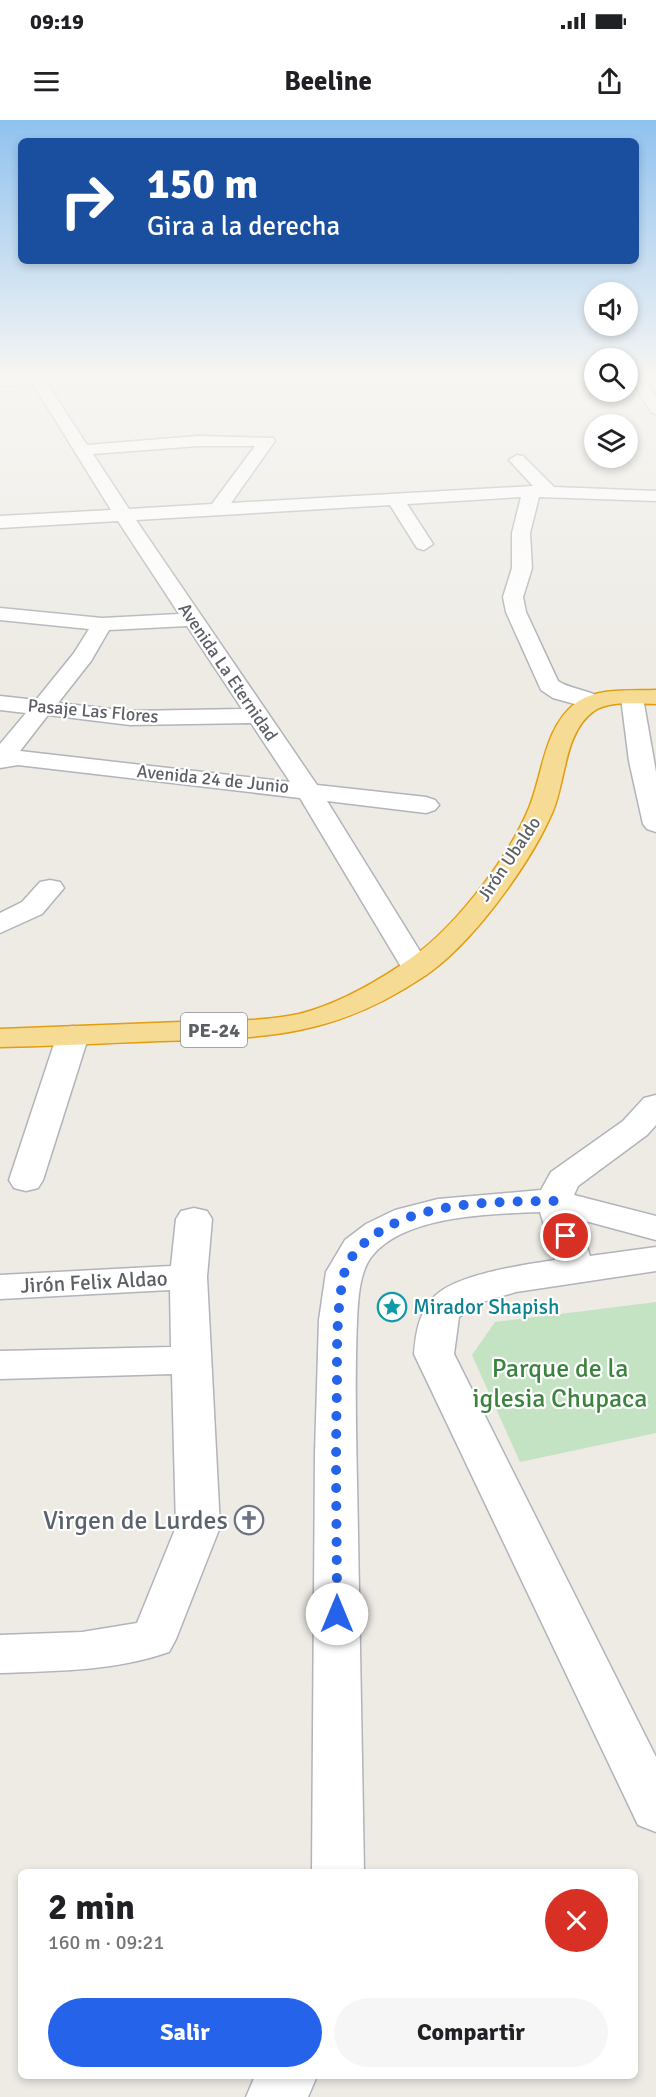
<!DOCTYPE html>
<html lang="es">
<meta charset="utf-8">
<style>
:root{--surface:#fff;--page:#f6f6f6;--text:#202124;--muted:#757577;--accent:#2563eb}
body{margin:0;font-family:Signika,sans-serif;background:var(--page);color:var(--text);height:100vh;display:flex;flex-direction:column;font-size:22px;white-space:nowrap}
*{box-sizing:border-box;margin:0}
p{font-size:20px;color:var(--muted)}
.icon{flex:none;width:33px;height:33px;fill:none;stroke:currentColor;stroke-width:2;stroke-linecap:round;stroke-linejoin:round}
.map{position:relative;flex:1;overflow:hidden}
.drawer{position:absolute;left:18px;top:1749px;width:620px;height:210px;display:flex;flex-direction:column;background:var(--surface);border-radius:9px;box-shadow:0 3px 9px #0003}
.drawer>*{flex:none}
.guide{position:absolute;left:18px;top:18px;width:621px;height:126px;border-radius:9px;box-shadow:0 3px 9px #0003;background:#1a4fa0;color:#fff;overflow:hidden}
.buttons{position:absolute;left:584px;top:162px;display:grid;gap:12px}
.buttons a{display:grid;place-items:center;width:54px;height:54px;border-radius:50%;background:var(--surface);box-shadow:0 3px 9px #0003;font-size:30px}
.pin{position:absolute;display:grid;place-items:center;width:51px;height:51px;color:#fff;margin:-26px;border:3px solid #fff;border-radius:50%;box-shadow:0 2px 6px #0007}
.me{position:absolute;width:66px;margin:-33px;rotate:0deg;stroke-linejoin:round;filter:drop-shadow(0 0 4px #0008)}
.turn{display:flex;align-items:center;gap:21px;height:126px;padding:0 30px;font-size:27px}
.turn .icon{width:78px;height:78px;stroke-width:2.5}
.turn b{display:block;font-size:42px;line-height:51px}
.round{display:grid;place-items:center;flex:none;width:63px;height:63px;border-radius:32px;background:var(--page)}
.overview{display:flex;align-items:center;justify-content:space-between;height:102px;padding:0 30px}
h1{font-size:36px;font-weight:800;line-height:45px}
.cta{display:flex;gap:12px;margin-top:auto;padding:12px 30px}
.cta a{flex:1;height:69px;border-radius:36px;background:var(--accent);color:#fff;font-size:24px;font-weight:800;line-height:69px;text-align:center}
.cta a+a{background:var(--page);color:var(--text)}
.status{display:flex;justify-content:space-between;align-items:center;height:42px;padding:0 30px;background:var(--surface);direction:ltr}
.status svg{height:16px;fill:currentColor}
header{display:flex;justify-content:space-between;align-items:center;height:78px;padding:0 30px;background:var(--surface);font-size:27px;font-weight:800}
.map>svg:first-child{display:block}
.green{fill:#c3e3c2}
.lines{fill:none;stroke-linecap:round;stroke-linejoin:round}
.minor-casing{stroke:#b1b4b8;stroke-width:3}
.highway-casing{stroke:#e29d10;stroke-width:3}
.minor{fill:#fff;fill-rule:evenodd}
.highway{fill:#f5db93;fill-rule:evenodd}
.route{stroke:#2563eb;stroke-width:10;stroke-dasharray:0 18}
.labels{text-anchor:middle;stroke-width:4.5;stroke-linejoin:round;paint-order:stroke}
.far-street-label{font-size:18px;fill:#5c5f64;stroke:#fff}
.shield{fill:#fff;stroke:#8d8f92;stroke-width:1.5}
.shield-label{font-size:20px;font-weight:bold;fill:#5c5f64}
.street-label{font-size:21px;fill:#5c5f64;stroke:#fff}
.culture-label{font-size:21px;fill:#0d838f;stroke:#fff;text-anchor:start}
.near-park-label{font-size:26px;fill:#3b833e;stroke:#fff}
.near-worship-label{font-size:26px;fill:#5b616d;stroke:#fff;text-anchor:end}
</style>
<div class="status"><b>09:19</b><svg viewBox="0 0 49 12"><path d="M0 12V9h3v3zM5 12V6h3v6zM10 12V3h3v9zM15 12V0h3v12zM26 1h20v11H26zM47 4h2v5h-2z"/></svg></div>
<header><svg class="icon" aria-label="menu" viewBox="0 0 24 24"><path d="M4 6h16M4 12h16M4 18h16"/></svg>Beeline<svg class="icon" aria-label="share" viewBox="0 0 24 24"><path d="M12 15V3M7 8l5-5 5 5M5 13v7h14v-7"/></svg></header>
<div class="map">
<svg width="656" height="1977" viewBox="0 0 656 1977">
<rect width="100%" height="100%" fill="#edebe4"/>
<path class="green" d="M656,1182V1313L520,1342L472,1235L495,1202Z"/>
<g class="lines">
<g class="minor-casing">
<g id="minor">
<path d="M43,257L87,325L198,316L273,318L275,321L231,383L533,366L509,340L517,335L523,336L554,367L656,371V381L539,377L530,413L532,448L523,477L526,492L558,561C571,570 596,570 604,582L601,587L593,589L553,578L541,570L506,492L503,477L512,448V413L521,377L407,384L433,424L424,430L417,428L390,385L136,400L317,665L426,677L435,680L439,685L435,690L426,693L327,681L431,849L426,855L416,858L406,855L300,678L18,645L0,648V624L26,593L0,590V576L36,580L74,533L89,509L0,500V488L102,498L179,494L118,401L0,408V396L111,390L33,264L0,266V258ZM198,326H255L212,384L129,389L93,334ZM187,506L242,589L130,591L58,583L91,541L109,510ZM48,595L130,605L251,603L290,662L20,631Z"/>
<path d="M630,257H644L656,276V294L651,292Z"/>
<path d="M632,571L640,573L643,578L656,652V712L647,709L643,704L629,641L621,578L624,573Z"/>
<path d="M50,760L60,762L64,768L42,794L0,813V793L22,782L40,762Z"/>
<path d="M73,906L84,908L89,915L43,1060L38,1068L26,1071L14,1068L9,1060L57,915L62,908Z"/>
<path d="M656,975V1005L647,1015L578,1066L574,1075L656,1096V1120L578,1099L590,1136L656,1127V1151L516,1172L479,1183L459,1197L454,1234L656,1637V1712L638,1705L414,1234C416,1213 418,1195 433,1178C454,1154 524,1145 555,1140L540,1092C492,1094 405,1095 372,1136C359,1152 358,1181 357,1201C354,1272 357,1344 358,1415C360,1528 362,1640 364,1752H312L315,1332L319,1200L326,1152L345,1120L366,1104L395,1090L438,1079L541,1070L551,1052L623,1001L644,978Z"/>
<path d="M194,1088L207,1091L212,1099L207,1157L220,1407L176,1519L169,1532C115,1551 57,1551 0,1553V1515L82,1512L137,1503L176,1407L172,1254L0,1259V1231L171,1227L170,1170L0,1179V1155L171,1146L176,1099L181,1091Z"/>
<path d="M255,1956H317L308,1977H246Z"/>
</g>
</g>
<g class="highway-casing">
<path id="highway" d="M656,570V584C637,584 610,580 594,591C564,612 566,660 553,691C531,743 471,826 423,857C332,918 263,918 159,921C106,923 53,926 0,927V909C60,907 121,904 181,902C220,901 261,902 299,894C335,885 371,865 401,845C450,815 507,741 529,688C543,654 544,607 576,583C598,567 631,571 656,570Z"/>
</g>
<use href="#minor" class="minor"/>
<use href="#highway" class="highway"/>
</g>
<linearGradient id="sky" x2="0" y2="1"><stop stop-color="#8fc2ef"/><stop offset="0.48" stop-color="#f7f6f3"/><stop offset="1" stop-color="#f7f6f3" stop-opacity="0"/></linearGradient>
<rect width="656" height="534" fill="url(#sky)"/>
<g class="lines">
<path class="route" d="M337,1494C337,1418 335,1343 337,1267C337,1230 336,1191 344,1154C346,1146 354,1132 360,1127C408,1080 491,1082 554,1081L566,1116"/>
</g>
<defs>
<g id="sight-ring" transform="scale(1.5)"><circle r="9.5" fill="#fff" stroke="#0f9aa8" stroke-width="1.5"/><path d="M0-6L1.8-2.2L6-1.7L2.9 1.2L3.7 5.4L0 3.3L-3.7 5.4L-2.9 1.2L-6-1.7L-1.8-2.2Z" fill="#0f9aa8"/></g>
<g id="church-ring" transform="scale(1.5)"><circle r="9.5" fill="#fff" stroke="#6b7280" stroke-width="1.5"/><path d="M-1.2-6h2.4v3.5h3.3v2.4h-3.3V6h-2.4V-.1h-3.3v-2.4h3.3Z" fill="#6b7280"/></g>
</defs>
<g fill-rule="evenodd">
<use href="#sight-ring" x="392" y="1187"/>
<use href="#church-ring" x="249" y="1400"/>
</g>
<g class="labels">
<g class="far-street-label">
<text transform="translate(228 552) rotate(56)" y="6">Avenida La Eternidad</text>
<text transform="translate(93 591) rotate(5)" y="6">Pasaje Las Flores</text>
<text transform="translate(213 659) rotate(6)" y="6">Avenida 24 de Junio</text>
<text transform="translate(509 739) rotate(-56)" y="6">Jirón Ubaldo</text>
</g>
<rect class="shield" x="181" y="893" width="66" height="34" rx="4.5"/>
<g class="shield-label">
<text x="214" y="917">PE-24</text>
</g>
<g class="street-label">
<text transform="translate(94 1162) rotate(-3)" y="7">Jirón Felix Aldao</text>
</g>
<g class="culture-label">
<text x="413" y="1194">Mirador Shapish</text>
</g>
<g class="near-park-label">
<text x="560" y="1257">Parque de la<tspan x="560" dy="30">iglesia Chupaca</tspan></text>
</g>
<g class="near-worship-label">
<text x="228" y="1409">Virgen de Lurdes</text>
</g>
</g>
</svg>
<div class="buttons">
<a><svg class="icon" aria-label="sound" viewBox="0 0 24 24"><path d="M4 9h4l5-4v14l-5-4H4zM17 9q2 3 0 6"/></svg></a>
<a><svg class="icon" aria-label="search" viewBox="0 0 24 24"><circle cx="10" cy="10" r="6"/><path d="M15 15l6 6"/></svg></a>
<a><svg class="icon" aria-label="layers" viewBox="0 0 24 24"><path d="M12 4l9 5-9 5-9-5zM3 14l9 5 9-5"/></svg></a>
</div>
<div class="pin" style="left:566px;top:1116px;background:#d93025"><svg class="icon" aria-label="arrive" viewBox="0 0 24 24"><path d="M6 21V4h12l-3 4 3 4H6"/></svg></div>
<svg class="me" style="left:337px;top:1494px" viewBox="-20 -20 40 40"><circle r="19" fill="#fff"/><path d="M0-13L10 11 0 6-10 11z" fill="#2563eb"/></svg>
<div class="guide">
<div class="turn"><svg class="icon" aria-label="right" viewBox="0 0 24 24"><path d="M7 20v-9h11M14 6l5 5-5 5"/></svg><div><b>150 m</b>Gira a la derecha</div></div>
</div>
<section class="drawer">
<div class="overview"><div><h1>2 min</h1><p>160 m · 09:21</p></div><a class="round" style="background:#d93025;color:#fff"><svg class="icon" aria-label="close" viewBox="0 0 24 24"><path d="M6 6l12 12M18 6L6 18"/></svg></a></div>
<div class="cta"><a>Salir</a><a>Compartir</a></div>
</section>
</div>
